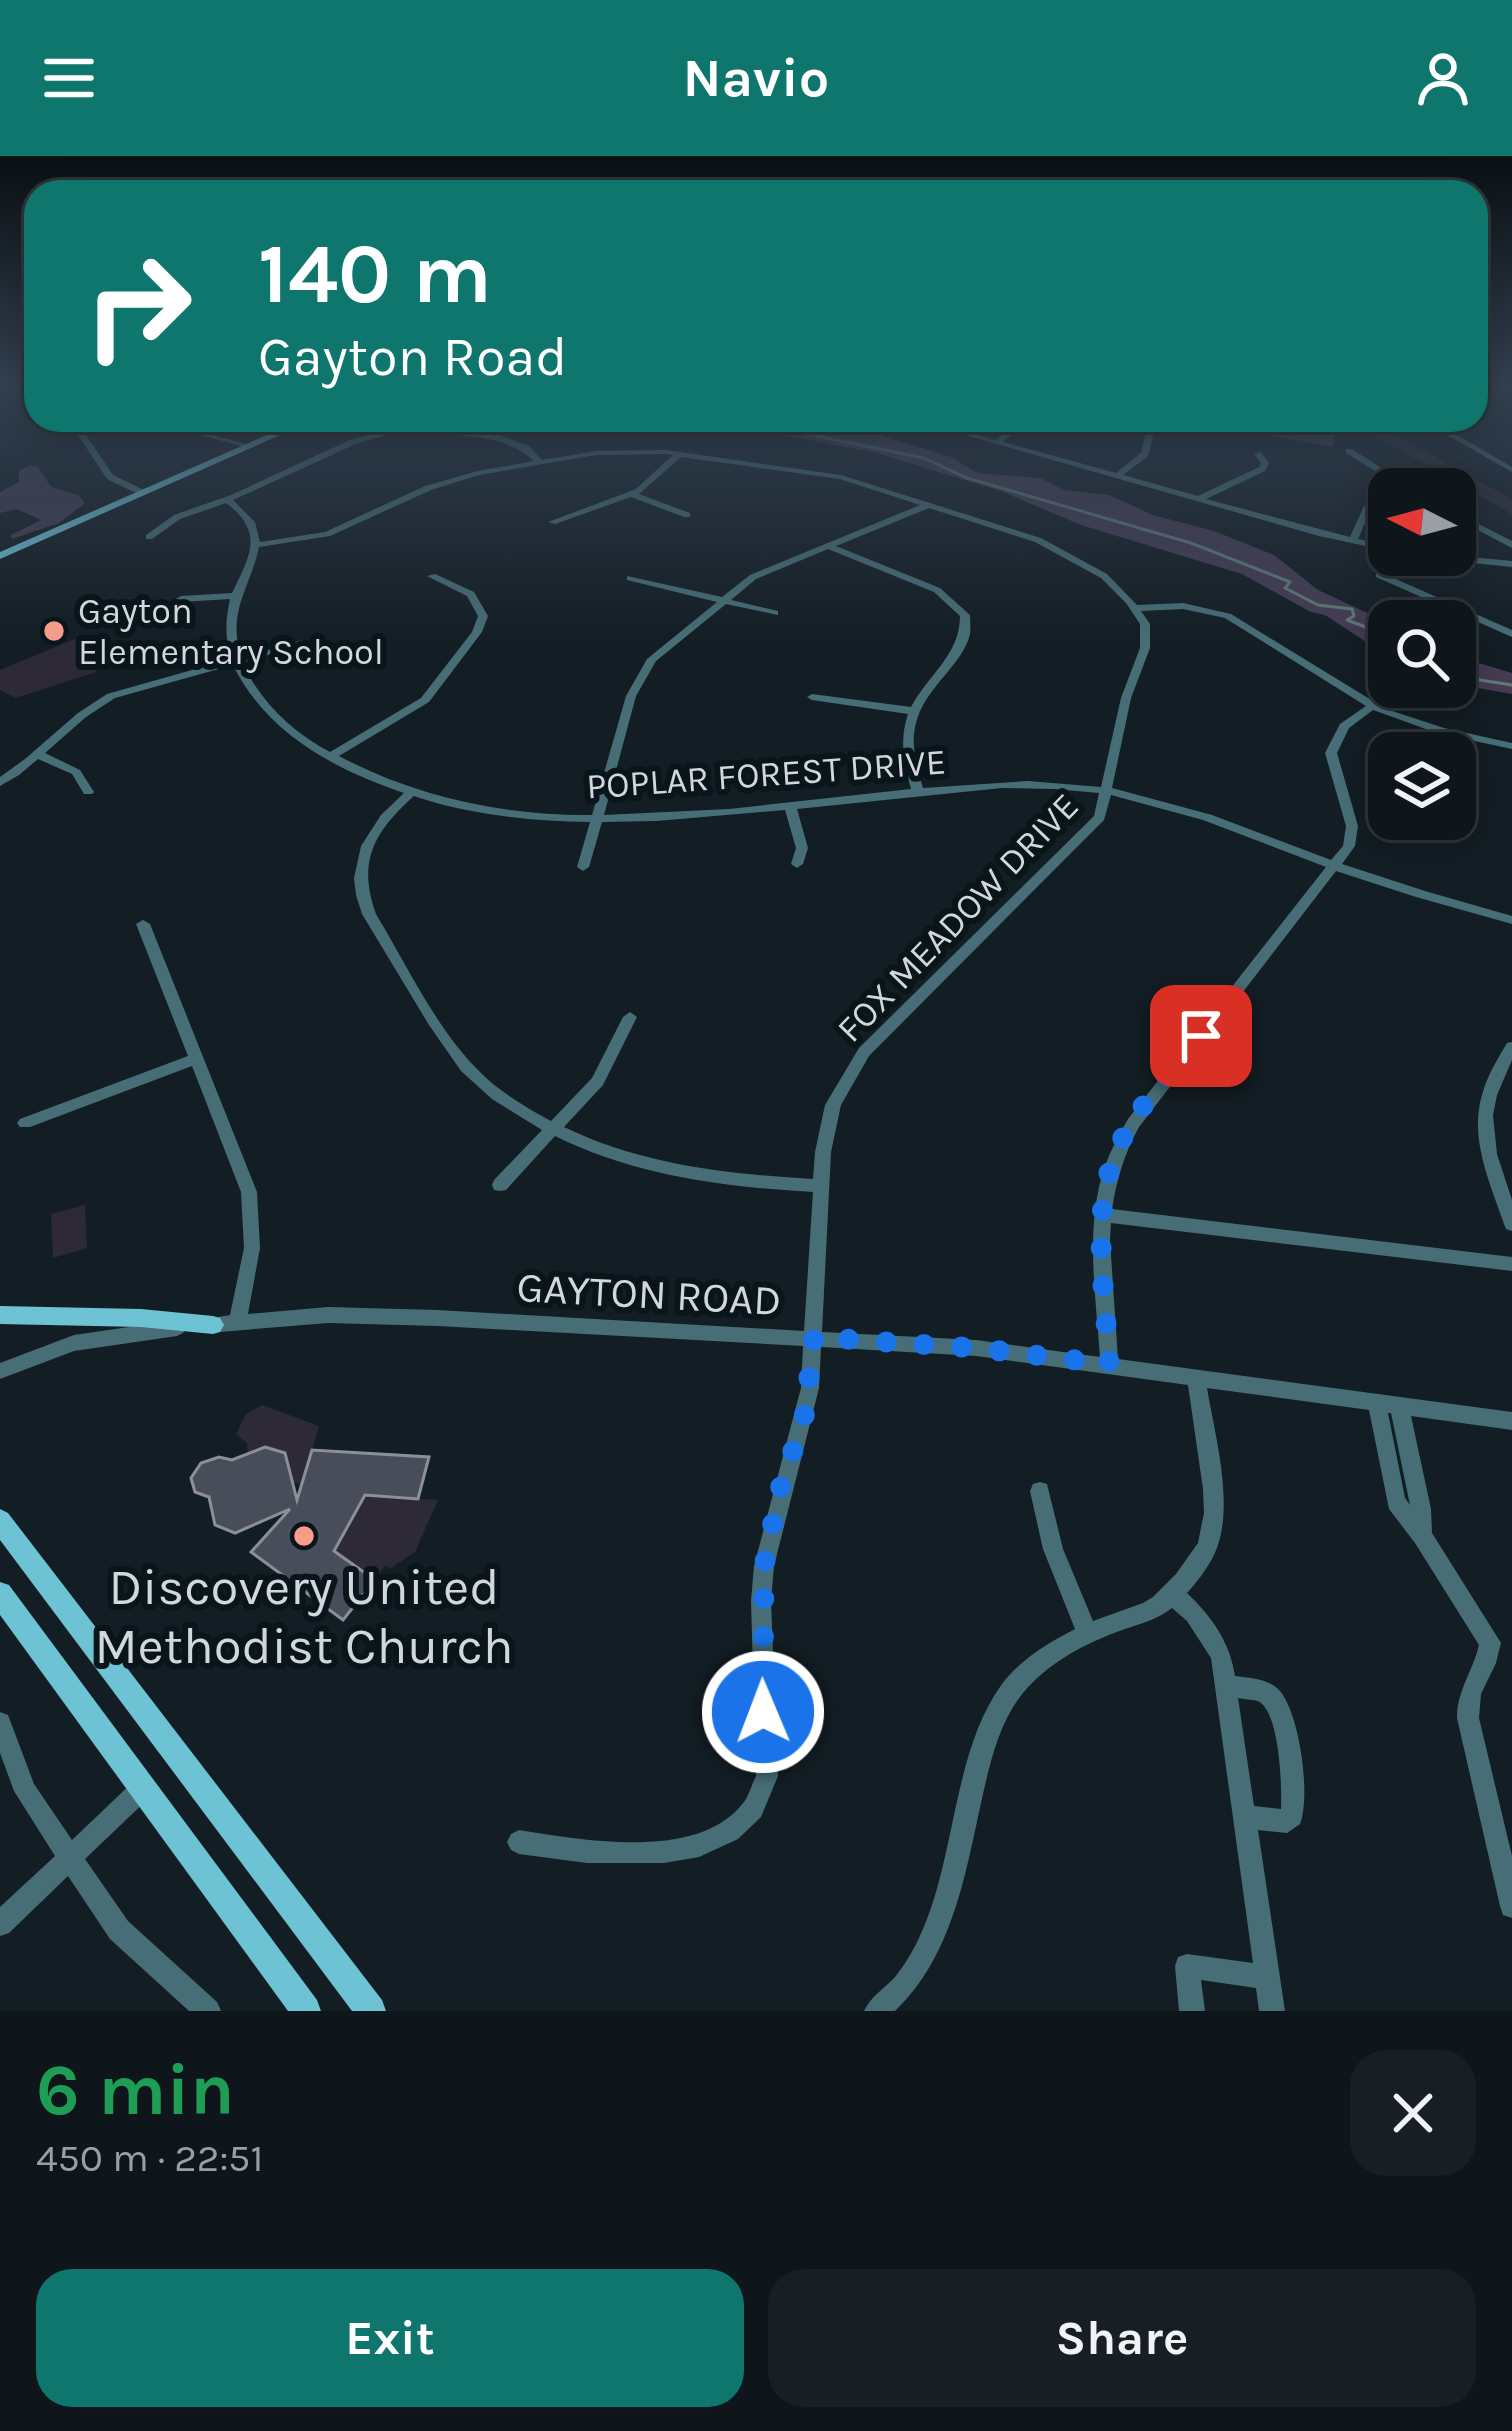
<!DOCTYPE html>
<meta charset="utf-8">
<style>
:root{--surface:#0e161b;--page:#171f24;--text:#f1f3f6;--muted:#9b9fa3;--line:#2e353a;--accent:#0f766e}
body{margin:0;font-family:Karla,sans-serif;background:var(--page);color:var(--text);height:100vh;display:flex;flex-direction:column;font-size:45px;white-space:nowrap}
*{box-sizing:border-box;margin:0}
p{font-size:39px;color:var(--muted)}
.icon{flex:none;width:66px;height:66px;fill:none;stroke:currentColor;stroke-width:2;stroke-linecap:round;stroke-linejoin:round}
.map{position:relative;height:1855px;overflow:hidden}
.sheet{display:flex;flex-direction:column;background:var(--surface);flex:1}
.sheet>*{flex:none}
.guide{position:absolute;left:24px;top:24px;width:1464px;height:252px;border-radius:36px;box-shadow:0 6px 30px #0003,0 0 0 3px var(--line);background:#0f766e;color:#fff;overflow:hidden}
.needle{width:78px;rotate:276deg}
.buttons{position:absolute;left:1368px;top:312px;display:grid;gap:24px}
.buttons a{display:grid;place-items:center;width:108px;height:108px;border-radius:24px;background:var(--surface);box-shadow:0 6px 30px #0003,0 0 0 3px var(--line);font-size:60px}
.pin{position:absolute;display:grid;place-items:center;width:102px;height:102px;color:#fff;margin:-51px;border-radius:24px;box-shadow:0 6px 18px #0006}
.me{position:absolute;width:132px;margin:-66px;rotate:359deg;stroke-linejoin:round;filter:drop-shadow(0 0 9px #0008)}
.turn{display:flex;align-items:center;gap:42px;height:252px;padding:0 36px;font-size:54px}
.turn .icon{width:156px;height:156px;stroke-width:2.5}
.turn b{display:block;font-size:84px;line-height:102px}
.round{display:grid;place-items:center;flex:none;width:126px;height:126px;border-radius:36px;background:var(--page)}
.summary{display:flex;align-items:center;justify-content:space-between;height:204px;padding:0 36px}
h1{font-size:72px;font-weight:700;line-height:90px;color:#1e9e55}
.button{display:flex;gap:24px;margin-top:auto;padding:24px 36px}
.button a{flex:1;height:138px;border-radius:36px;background:var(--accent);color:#fff;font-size:48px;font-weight:700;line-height:138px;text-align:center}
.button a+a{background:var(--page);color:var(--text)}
header{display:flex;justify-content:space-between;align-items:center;height:156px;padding:0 36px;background:var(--accent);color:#fff;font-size:54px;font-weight:700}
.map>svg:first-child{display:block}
.green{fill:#2e2937}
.forest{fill:#453c54}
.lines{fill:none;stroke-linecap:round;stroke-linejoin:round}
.stream{stroke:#627b78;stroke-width:3}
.building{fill:#494d59;stroke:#8a8f9c;stroke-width:3}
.minor{fill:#476e76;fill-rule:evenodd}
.major{fill:#6dc3d3;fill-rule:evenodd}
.route{stroke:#1a73e8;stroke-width:21;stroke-dasharray:0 37.8}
.poi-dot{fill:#f49d8b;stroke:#0a141b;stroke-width:4.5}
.labels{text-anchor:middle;stroke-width:12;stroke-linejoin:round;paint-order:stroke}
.far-poi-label{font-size:36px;fill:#d1d7dd;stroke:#0a141b;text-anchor:start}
.far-street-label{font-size:36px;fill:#d1d7dd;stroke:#0a141b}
.street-label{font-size:42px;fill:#d1d7dd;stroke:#0a141b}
.near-poi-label{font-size:51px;fill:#d1d7dd;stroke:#0a141b}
</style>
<header><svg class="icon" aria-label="menu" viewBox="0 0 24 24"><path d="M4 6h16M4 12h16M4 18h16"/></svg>Navio<svg class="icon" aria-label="person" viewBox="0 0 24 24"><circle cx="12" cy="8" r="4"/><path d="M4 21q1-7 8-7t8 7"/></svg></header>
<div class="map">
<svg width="1512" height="1855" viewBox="0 0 1512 1855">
<rect width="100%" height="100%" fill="#131d24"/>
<g class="green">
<path d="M1348,264H1368L1512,343V358Z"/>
<path d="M84,479L96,516L16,542L0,534V514Z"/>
<path d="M85,1049L87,1092L53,1102L51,1058Z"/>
<path d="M262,1249L319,1270L302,1329L292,1326L285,1297L265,1291L248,1298L247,1287L236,1278L246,1258Z"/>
<path d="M365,1339L438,1344L415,1396L391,1412L385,1410L375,1424L334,1395Z"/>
</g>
<g class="forest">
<path d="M556,264H785L874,277L951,301L977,317L1040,322L1064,334L1109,339L1153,359L1214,375L1274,399L1318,434L1389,467V501L1325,459L1311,456L1242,418L1081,369L1001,335L877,297L782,279L632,266C611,277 579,272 556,264Z"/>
<path d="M1188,264H1256L1317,277L1324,264H1338L1333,291Z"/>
<path d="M30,309L38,311L51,331L78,339L85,347L59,367L12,383L11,379L41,364L17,353L0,357V336L19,326V315Z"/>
<path d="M1455,500L1512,517V538L1455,528Z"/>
</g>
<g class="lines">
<g class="stream">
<path d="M738,264L924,302L967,322L1191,387L1290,426L1285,432L1318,449L1352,453L1354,460L1347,464L1379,476L1378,485L1389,491"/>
<path d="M1455,520L1512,529"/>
</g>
</g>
<path class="building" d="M265,1291L285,1297L297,1344L312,1294L429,1301L418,1343L365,1339L334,1395L375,1424L343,1464L251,1396L290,1353L235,1377L215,1369L209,1341L195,1336L191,1322L201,1307L219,1301L232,1304Z"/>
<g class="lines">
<g class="minor">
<path d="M68,264H76L113,319L146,335V339H140L107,323Z"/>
<path d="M144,264H157L253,290L249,292Z"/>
<path d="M913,264H926L995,284L1020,264H1029L1003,286L1116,317L1141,297L1145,281L1139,274L1146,272L1153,281L1148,300L1123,319L1198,340L1259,311L1261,307L1254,298L1261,296L1269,307L1265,315L1206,343L1350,381L1364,350L1389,336V343L1371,353L1358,383L1389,389V395L1319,380Z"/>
<path d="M1421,264H1431L1512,311V316Z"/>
<path d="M394,273L499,279L529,290L542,304L596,295L666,294L841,319L1041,382L1107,418L1137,449L1183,447L1231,458L1386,553L1444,572L1512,587V593L1437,577L1373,554L1349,572L1337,597L1358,670L1355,690L1342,708L1425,735L1512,760V768L1416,741L1336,715L1139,971C1124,998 1117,1023 1112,1053L1512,1101V1115L1111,1067L1110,1084L1118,1203L1512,1256V1274L1411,1260L1431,1353L1432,1377L1501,1487L1496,1507L1481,1538L1479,1562L1512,1700V1762L1503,1759L1500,1750L1457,1562C1457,1534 1473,1515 1479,1489L1415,1387L1389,1353L1369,1254L1207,1232C1215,1280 1236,1353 1214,1399C1207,1413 1197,1426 1187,1437C1212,1461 1230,1486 1235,1520C1250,1522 1270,1523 1280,1535C1300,1559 1311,1640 1300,1668L1287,1677L1258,1674L1285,1855H1259L1256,1832L1201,1824L1205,1855H1179L1175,1810L1178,1801L1187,1798L1253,1807L1211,1502L1187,1465L1172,1452C1154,1466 1134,1469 1114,1477C1080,1490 1046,1509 1023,1537C1000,1565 991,1603 983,1638C966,1714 954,1799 895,1855H864C871,1840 884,1833 895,1821C904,1810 913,1795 919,1782C956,1705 952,1596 1002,1528C1021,1503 1048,1487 1075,1473L1043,1393L1030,1335L1033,1328L1040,1326L1047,1328L1063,1393L1093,1465L1143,1447L1153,1441L1176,1418L1198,1387L1204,1357L1203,1333L1188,1229L976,1200L821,1191L819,1232L774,1410L771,1445L778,1620L761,1661L738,1683L699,1701L664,1707H587L519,1698L511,1694L507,1686L511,1678L519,1674C583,1684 699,1706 744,1646C749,1639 752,1628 756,1620L751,1445L754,1410L801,1232L803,1190L438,1170L328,1167L207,1177L201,1174L198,1169L201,1164L230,1159L244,1092L241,1036L192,910L30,971H20L17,967L20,963L188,900L136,768L143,764L150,768L257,1036L260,1092L248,1158L328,1151L438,1154L804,1175L813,1036C724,1031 636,1020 555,980L506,1034L500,1035L494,1034L492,1029L494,1024L542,974L492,943L461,915L429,869L362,758L356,739L354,722L361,690L381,659L404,637C334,613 267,578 233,509L115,542L86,561L45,597L80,614L94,636L92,638H84L72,618L38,603L19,619L0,630V621L25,603L78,557L107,538L231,503C225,482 225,465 230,443L181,446L176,443L181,440L232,437C250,400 265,376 226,347L180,363L152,383H146V379L174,359L231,339L352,283ZM394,277C438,280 502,273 534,305L478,315L425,330L325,376L260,386L255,366L233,344L358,287ZM666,298L673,299L636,333L548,366L555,368L631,341L684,361H690V357L639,338L681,301L840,323L920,349L750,419L722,441L627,420V424L717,446L647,503L626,540L592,659C504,660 416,641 339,600L429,546L482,476L488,460L474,436L435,418L427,420L467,440L478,460L472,476L421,542L330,596C291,575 262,547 242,507L307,487L302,484L241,501C227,455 250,433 259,391L330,380L431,334L479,319L596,299ZM929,352L1035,386L1101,422L1126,447L1140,468V492L1121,542L1101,631L1028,625L923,632C917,610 910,589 916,567C925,531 963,509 970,478C971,472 970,465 970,459L940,432L836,390ZM828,393L934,436L960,460C960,499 928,519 911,551L812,538L807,541L812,544L908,558C899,584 904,607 911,633L729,653L604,659L636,540L656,505L726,448L778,459V455L731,444L756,423ZM1183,453L1225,462L1366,550L1340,568L1325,597L1346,670L1343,690L1331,704L1212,659L1112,632L1131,542L1150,492V468L1141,455ZM1002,632L1054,633L1099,637L1094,660L859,892L825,949L815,996L813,1023C727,1018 643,1009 564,971L603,929L637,861L630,856L623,861L592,922L551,965C526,951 501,937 481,917C436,873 408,811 376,758C357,705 374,676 414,640C470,659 531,665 590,666L577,711L583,715L589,711L602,666L656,665L785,654L796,692L791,708L797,712L803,708L808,692L797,653ZM1111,639L1203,664L1326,711L1128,963C1117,982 1107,1001 1101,1023C1086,1080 1096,1142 1100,1201L976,1184L822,1176L831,996L841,949L869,900L1104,664ZM1388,1257H1391L1410,1349L1405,1342ZM1238,1542C1242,1543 1255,1544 1258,1545C1280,1556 1282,1631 1281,1653L1254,1650Z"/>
<path d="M1346,293H1352L1414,333H1404L1346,297Z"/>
<path d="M1455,356L1512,385V392L1455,362Z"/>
<path d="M1418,399H1450L1512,405V411L1423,402Z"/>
<path d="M1376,417H1382L1512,474V481L1376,421Z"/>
<path d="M1512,886V904L1497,939L1493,959L1497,998L1512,1044V1075L1506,1073L1504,1068C1490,1027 1469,982 1482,939C1487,920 1497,904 1507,887Z"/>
<path d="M177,1164L183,1167L186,1172L183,1177L177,1180L74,1195L0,1223V1207L74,1179Z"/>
<path d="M0,1556L8,1559L34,1628L72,1684L135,1624L143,1621L151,1624L154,1632L151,1640L85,1703L128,1765L217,1846L221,1855H189L110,1783L68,1720L9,1777L0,1780V1751L55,1700L14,1635L0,1597Z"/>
</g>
<g class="major">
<path d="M301,264H314L0,403V396Z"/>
<path d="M0,1150L141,1153L213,1160L220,1162L224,1169L220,1176L213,1178L141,1171L0,1168Z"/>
<path d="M0,1353L8,1357L382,1844L386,1855H352L0,1384Z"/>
<path d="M0,1426L9,1429L317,1844L321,1855H288L0,1459Z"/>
</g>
</g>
<linearGradient id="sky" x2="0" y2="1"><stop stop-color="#0a1014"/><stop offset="0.47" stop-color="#334050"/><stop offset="1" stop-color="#334050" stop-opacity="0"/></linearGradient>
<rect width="1512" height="488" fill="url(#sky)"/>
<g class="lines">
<path class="route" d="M763,1556L764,1410L780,1333L804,1262L814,1181L976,1192L1109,1208C1106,1140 1089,1058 1117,994C1135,952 1173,915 1201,880"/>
</g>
<g class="poi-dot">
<circle cx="54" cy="475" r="12"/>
<circle cx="304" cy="1380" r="12"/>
</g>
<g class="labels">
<g class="far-poi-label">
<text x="78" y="467">Gayton<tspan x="78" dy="41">Elementary School</tspan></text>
</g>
<g class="far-street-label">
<text transform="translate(766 617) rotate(-4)" y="13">POPLAR FOREST DRIVE</text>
<text transform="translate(957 761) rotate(-46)" y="13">FOX MEADOW DRIVE</text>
</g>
<g class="street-label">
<text transform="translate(649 1137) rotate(3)" y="15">GAYTON ROAD</text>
</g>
<g class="near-poi-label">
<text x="304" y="1448">Discovery United<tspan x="304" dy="59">Methodist Church</tspan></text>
</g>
</g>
</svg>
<div class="buttons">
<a><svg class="needle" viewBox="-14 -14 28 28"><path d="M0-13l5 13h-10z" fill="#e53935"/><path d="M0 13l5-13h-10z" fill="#9b9fa3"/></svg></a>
<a><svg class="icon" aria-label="search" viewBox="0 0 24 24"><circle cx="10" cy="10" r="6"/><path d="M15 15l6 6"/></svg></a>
<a><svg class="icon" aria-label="layers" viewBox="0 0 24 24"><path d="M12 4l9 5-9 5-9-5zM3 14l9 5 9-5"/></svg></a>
</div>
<div class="pin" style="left:1201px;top:880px;background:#d93025"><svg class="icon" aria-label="arrive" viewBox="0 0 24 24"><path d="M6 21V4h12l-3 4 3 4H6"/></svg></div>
<svg class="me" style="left:763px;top:1556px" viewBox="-20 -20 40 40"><circle r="17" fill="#1a73e8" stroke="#fff" stroke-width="3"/><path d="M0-11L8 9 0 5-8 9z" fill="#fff"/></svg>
<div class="guide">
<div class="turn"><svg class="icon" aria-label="right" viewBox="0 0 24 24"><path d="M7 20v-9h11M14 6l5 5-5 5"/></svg><div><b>140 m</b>Gayton Road</div></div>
</div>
</div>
<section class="sheet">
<div class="summary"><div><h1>6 min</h1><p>450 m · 22:51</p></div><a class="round"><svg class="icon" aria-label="close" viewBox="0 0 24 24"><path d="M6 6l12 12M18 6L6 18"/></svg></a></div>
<div class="button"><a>Exit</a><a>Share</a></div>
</section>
